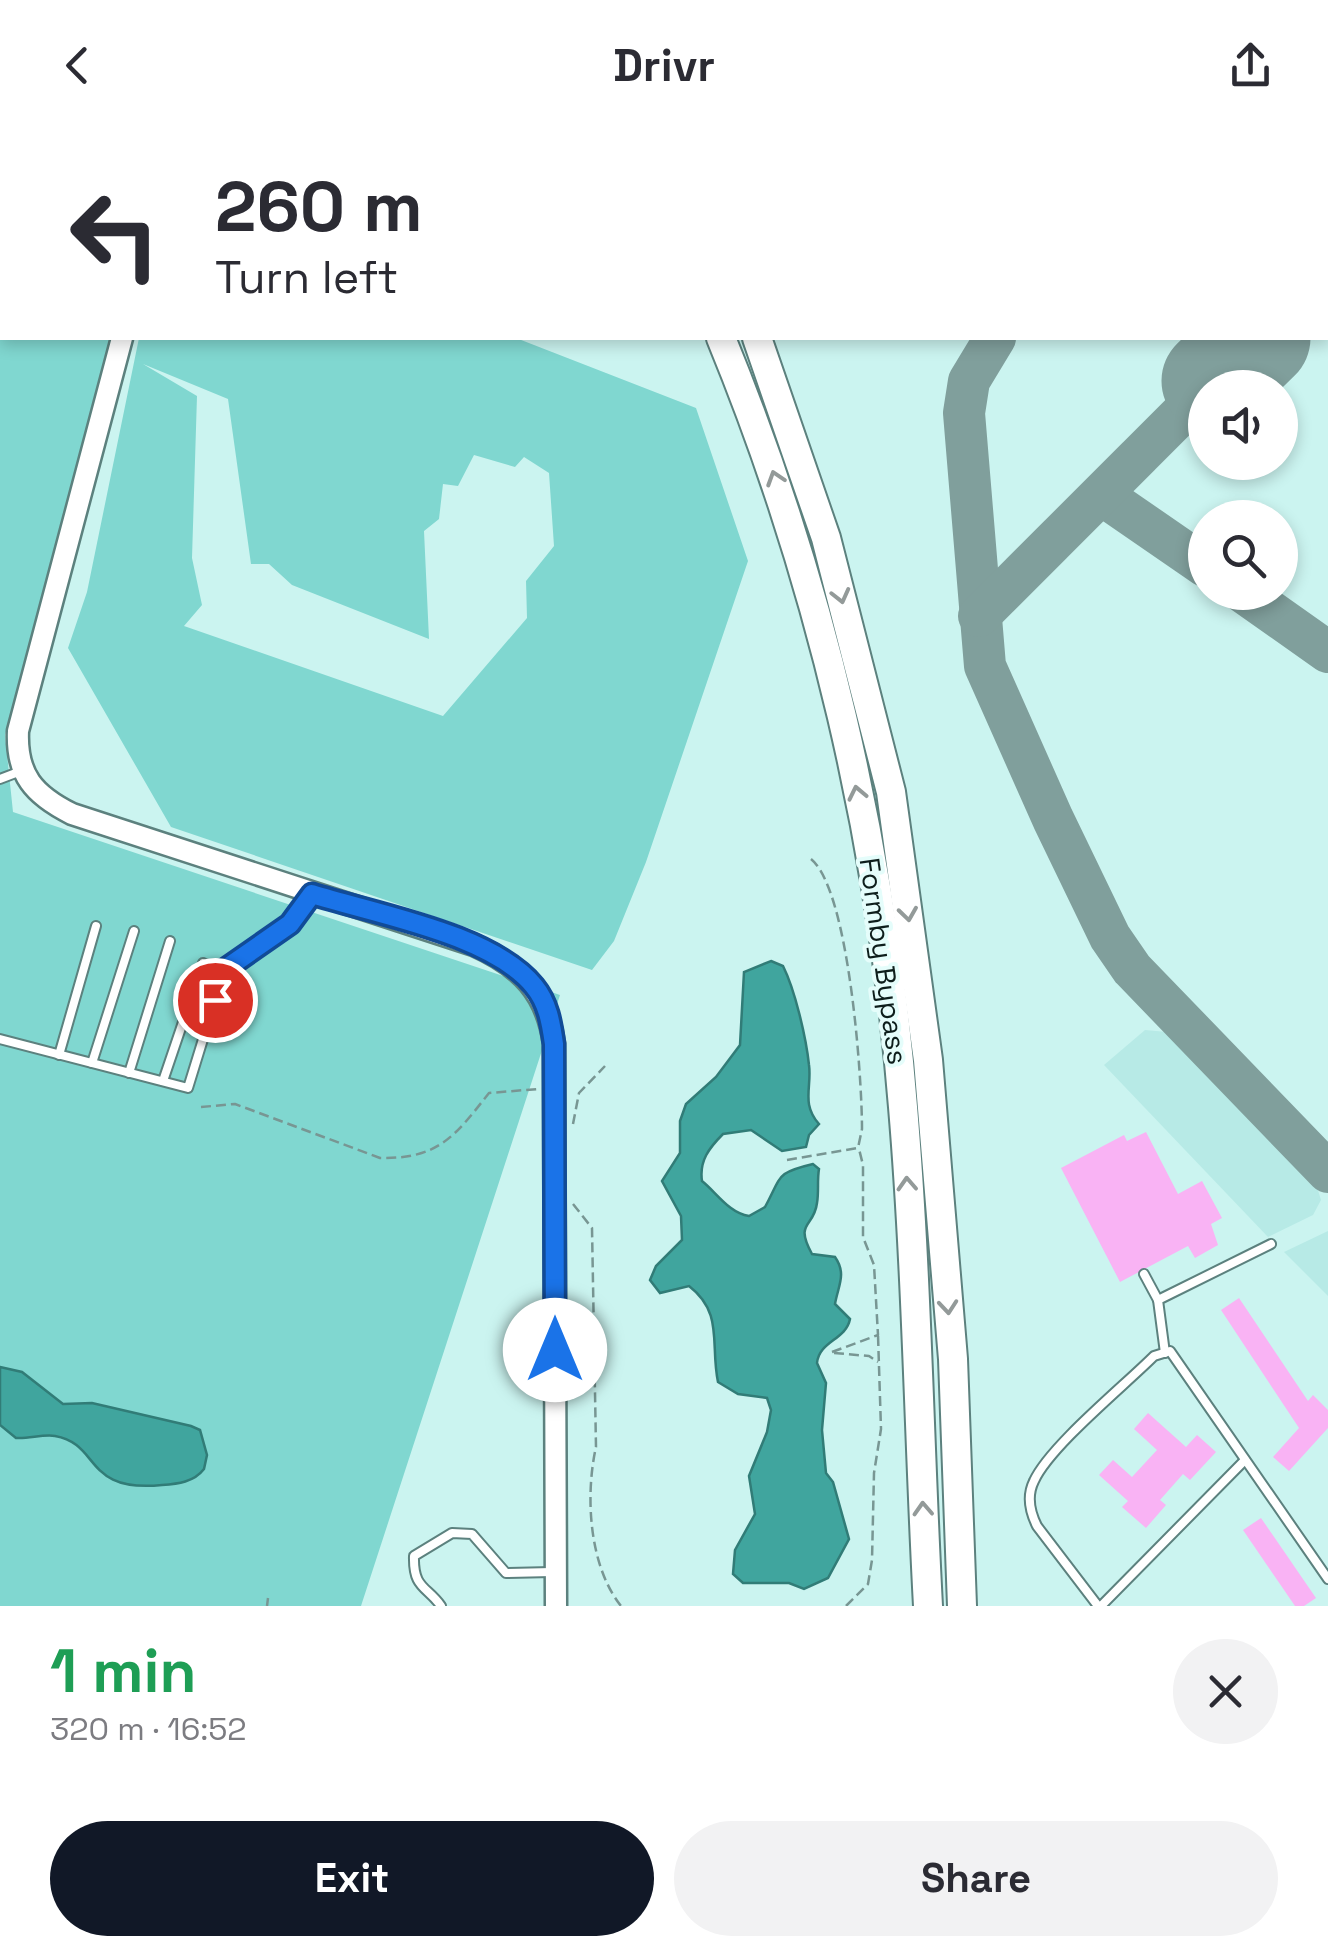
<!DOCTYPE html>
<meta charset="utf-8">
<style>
:root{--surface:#fff;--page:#f2f2f3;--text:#2b2b33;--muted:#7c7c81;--accent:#111827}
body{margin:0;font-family:"Space Grotesk",sans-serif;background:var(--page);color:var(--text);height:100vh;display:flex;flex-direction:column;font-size:38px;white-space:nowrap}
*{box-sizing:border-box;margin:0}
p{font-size:32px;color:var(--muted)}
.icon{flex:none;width:55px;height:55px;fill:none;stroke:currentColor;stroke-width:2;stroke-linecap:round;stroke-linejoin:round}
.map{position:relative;height:1476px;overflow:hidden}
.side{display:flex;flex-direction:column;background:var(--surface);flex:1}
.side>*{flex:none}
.guide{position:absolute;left:0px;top:0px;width:1330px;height:210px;box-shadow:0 5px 15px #0003;background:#fff;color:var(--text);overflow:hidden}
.controls{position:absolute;left:1188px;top:240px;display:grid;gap:20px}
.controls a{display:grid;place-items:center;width:110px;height:110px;border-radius:50%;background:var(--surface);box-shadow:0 5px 15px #0003;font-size:50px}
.pin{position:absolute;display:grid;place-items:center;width:85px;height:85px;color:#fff;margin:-42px;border:5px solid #fff;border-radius:50%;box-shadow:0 2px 10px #0007}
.me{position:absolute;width:110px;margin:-55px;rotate:0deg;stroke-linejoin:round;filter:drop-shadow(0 0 8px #0008)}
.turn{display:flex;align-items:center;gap:35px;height:210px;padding:0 50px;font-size:45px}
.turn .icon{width:130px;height:130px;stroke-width:2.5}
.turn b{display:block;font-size:70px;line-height:85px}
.round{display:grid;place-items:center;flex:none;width:105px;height:105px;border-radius:52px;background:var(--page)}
.overview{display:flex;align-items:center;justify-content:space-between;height:170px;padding:0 50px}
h1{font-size:60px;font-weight:800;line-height:75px;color:#1e9e55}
.action{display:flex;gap:20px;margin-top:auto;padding:20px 50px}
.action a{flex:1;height:115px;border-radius:60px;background:var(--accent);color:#fff;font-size:40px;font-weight:800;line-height:115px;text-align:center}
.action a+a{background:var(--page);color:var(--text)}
header{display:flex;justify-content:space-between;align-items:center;height:130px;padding:0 50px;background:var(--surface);font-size:45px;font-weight:800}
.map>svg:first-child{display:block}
.built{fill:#b7eae6}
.green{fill:#80d7d0;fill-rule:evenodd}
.water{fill:#40a59e;stroke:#317c77;stroke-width:2.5}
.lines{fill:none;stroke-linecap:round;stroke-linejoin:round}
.taxiway{stroke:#809f9c;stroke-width:42}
.runway{stroke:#809f9c;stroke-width:105}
.building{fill:#f9b3f4}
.lane-casing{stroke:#5c817e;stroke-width:12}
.secondary-casing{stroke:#5c817e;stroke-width:25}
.highway-casing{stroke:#5c817e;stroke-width:32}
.path{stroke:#789693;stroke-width:2.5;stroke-dasharray:10 5;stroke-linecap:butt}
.lane{stroke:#fff;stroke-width:8}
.secondary{stroke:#fff;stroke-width:20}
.highway{stroke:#fff;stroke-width:28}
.oneway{stroke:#939a99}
.route-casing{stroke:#114b97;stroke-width:25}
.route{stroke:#1a73e8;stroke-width:18}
.labels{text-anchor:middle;stroke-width:8;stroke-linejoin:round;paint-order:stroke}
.street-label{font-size:28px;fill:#0e1e1c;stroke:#e5fdfb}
</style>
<header><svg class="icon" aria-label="back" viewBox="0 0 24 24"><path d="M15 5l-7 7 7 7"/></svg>Drivr<svg class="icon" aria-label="share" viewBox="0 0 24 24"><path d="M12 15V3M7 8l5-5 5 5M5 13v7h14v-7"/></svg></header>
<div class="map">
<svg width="1328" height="1476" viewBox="0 0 1328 1476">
<rect width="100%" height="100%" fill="#cbf4f0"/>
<g class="built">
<path d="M 1145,900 L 1167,902 L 1316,1054 L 1321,1070 L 1313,1085 L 1268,1107 L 1104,935 Z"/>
<path d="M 1328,1101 L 1328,1166 L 1284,1122 Z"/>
</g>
<g class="green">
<path d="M 0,0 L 192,0 L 2,2 L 2,208 L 128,208 L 5,605 L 13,682 L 560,865 L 361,1476 L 0,1476 Z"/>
<path d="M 139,208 L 516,208 L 696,278 L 748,431 L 646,732 L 614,811 L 592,840 L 171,697 L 68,518 L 87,462 ZM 143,234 L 228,269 L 251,434 L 269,434 L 292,455 L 429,509 L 424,401 L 439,389 L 443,354 L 458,356 L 474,325 L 515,337 L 524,327 L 549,343 L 554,416 L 526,451 L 527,488 L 443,586 L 184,496 L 202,475 L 192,428 L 197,266 Z"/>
</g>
<g class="water">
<path d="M 771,831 L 783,836 C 795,860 806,907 809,935 C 812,957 801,974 819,994 L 809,1005 L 806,1017 L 782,1021 L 751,1000 L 723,1004 C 709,1018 699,1031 702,1051 C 717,1063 729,1083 749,1086 L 765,1077 C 782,1046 775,1043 813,1034 L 819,1039 C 817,1050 819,1062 817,1073 C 814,1098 794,1091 812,1124 L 835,1127 C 847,1144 838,1156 835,1174 L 850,1189 C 846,1210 819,1211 817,1233 L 826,1253 L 822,1300 L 826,1343 L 833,1352 L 849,1409 L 828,1448 L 804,1459 L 789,1453 L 743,1453 L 733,1444 L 735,1420 L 755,1384 L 749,1346 L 767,1302 L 771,1280 L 767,1268 L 738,1264 L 718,1252 C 710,1214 724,1183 689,1156 L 660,1163 L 650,1150 L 656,1136 L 682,1110 L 681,1086 L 662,1051 L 680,1023 L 680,991 L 686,974 L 716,947 L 740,915 L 744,842 Z"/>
<path d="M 0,1237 L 22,1242 L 63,1274 L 92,1273 L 191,1296 L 200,1300 L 207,1325 L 204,1339 C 194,1352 178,1354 162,1355 C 83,1363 101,1314 55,1306 C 43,1304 29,1309 16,1308 L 0,1295 Z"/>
</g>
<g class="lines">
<g class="taxiway">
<path d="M 1166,2 L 1168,0"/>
<path d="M 995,208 L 969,251 L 964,283 L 985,536 L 1053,689 L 1110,807 L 1132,839 L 1328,1042"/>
<path d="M 1102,365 L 1205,436"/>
<path d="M 1243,462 L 1328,522"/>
<path d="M 979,486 L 1205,260"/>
</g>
<g class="runway">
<path d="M 1328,140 L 1328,139"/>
<path d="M 1214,251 L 1258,208"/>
</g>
</g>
<g class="building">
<path d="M 1146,1002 L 1178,1064 L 1202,1051 L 1222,1088 L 1211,1094 L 1218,1115 L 1195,1128 L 1188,1116 L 1120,1152 L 1061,1038 L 1124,1005 L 1127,1011 Z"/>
<path d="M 1239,1168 L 1308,1271 L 1313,1265 L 1328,1280 L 1328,1298 L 1289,1341 L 1273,1327 L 1299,1298 L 1221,1180 Z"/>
<path d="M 1148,1283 L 1186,1317 L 1197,1305 L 1216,1322 L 1190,1350 L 1183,1344 L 1160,1370 L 1166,1375 L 1146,1398 L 1122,1377 L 1128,1371 L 1099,1345 L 1113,1330 L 1132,1347 L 1157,1320 L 1134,1299 Z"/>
<path d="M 1261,1388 L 1316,1468 L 1304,1476 L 1295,1476 L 1243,1400 Z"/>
</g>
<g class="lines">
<g class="lane-casing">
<g id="lane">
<path d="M 1141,0 L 1144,2"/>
<path d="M 0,649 L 21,641"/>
<path d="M 0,909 L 188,958 L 224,841 L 290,794 L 312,764"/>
<path d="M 59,925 L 96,796"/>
<path d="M 92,933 L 134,801"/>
<path d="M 129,943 L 170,811"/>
<path d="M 163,951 L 203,833 L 224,841"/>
<path d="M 1144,1144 L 1158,1170"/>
<path d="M 1165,1223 L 1158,1170 L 1271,1114"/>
<path d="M 441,1476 C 427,1456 413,1459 414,1426 L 452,1403 L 472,1404 L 506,1443 L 552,1442"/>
<path d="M 1098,1476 L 1037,1396 C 1030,1382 1026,1367 1034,1351 C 1050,1316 1124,1256 1154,1226 L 1170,1221 L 1328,1449"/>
<path d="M 1101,1476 L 1245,1330"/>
</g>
</g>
<g class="secondary-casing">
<g id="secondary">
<path d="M 181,2 L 182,0"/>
<path d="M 122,208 L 18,601 C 16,645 34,665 72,684 L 474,815 C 521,836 547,863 554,914 L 556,1476"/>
</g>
</g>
<g class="highway-casing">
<g id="highway">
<path d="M 630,0 L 631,2"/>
<path d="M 664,0 L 666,2"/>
<path d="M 721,208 C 821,451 882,715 903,977 C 917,1143 919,1310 928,1476"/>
<path d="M 757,208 L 826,408 L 891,662 L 928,930 L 953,1229 L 962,1476"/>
</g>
</g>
<g class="path">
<path d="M 201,977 L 235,974 L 380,1028 C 439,1029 455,1006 489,963 L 538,959"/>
<path d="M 573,994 L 579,963 L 605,936"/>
<path d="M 787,1030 L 858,1018 L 862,999 C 862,947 849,760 811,729"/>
<path d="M 573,1074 L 592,1098 L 596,1317 C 585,1366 589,1436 621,1476"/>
<path d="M 832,1222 L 878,1205 L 874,1135 L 863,1107 L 863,1035 L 859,1019"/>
<path d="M 834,1223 L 869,1226 L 878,1232"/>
<path d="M 267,1476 L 268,1468"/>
<path d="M 846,1476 L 868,1454 L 872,1430 L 874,1343 L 881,1299 L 878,1205"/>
</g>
<use href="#lane" class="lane"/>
<use href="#secondary" class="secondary"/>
<use href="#highway" class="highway"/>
</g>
<defs><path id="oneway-chevron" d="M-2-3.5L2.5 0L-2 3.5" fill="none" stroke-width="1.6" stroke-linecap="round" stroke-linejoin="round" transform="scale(2.5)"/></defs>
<g class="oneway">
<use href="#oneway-chevron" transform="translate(775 348) rotate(-108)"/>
<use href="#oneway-chevron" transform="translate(841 466) rotate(76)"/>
<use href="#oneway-chevron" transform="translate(857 663) rotate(-102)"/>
<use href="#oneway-chevron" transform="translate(908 784) rotate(82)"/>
<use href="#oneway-chevron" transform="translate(907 1054) rotate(-93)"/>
<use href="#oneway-chevron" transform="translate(948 1177) rotate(85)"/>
<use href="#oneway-chevron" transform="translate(923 1379) rotate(-93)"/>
</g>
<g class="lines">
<g class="route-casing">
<path id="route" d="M 215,870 L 224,840 L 290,794 L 312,764 C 375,784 492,804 534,856 C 548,873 551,893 554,914 L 555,1220"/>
</g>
<use href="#route" class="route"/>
</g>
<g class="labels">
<g class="street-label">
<text transform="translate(884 831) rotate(82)" y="10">Formby Bypass</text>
</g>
</g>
</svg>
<div class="controls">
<a><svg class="icon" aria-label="sound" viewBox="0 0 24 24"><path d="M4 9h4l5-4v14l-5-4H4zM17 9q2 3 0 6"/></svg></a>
<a><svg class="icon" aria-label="search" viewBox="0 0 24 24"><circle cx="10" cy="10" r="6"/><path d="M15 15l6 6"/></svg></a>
</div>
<div class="pin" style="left:215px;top:870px;background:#d93025"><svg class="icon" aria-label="arrive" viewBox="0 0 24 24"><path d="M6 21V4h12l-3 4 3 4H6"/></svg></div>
<svg class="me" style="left:555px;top:1220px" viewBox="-20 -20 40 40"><circle r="19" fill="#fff"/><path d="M0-13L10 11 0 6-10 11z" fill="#1a73e8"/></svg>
<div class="guide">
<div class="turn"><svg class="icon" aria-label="left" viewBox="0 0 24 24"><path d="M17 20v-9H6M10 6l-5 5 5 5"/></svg><div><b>260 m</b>Turn left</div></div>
</div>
</div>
<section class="side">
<div class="overview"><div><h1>1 min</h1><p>320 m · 16:52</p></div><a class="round"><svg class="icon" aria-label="close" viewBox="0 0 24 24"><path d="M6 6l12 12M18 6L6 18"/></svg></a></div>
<div class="action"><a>Exit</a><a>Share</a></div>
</section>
